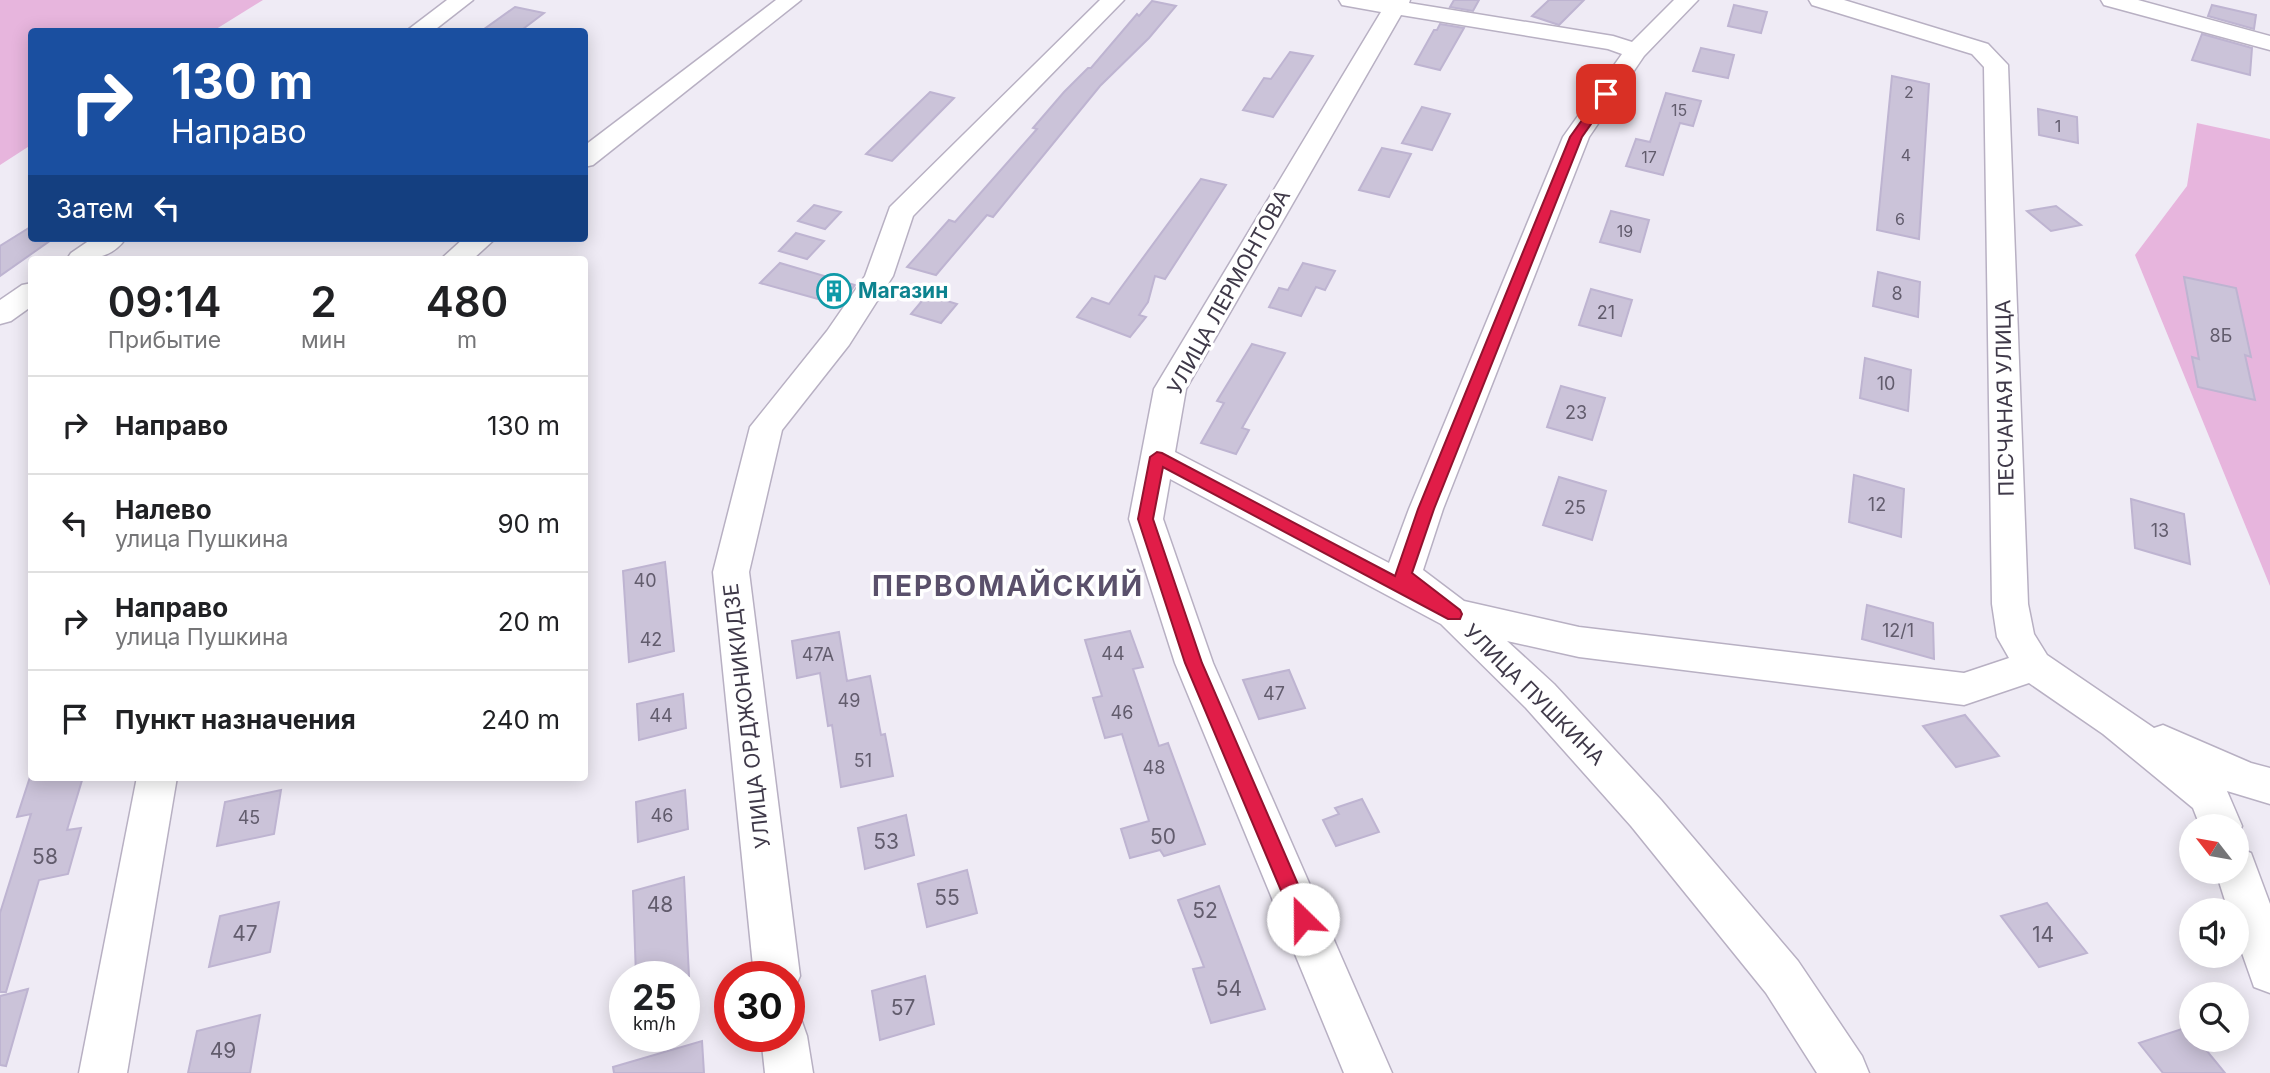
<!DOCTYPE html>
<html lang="ru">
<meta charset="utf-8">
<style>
:root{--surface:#fff;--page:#f6f6f6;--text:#202124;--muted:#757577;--line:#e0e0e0}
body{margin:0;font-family:Inter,sans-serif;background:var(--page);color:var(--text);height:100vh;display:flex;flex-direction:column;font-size:26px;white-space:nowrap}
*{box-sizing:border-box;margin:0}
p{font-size:23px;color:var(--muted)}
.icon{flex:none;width:38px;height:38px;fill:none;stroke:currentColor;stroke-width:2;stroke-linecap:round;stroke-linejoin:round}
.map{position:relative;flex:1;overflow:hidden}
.sheet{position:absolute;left:28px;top:256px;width:560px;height:525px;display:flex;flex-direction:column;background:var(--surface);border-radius:7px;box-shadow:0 4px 18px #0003}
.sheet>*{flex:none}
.banner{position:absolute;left:28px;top:28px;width:560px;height:214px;border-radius:7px;box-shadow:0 4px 18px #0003;background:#1a4fa0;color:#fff;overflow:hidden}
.needle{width:46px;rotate:301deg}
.tools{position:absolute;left:2179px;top:814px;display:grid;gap:14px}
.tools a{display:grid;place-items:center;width:70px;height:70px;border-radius:50%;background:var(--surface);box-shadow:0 4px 18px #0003;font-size:35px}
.speed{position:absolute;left:609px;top:961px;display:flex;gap:14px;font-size:35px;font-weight:700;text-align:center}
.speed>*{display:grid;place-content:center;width:91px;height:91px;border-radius:50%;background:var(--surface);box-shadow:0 4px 18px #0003;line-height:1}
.speed small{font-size:18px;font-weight:400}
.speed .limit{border:10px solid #d22;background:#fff;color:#111}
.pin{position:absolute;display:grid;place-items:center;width:60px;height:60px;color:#fff;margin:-30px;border-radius:14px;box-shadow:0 4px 10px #0006}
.me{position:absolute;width:77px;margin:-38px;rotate:337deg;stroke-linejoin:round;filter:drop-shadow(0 0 5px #0008)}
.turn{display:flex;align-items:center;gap:24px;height:147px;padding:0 28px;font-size:32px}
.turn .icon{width:91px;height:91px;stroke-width:2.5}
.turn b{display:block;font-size:49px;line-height:60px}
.then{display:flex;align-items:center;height:66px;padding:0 28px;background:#0003;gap:14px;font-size:26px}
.eta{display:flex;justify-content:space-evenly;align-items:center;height:119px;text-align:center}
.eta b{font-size:42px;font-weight:600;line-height:49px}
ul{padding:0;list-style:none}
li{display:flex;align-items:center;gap:21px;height:98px;padding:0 28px;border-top:2px solid var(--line)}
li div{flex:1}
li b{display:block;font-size:26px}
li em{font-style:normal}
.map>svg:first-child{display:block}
.green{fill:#e7b5dd}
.building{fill:#cbc3d9;stroke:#beb4d1;stroke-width:2}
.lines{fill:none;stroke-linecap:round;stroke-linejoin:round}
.minor-casing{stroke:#b8b0c3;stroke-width:3}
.minor{fill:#fff;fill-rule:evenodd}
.route{fill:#e11d48;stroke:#92132f;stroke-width:2}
.labels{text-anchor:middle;stroke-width:7;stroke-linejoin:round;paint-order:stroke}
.far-number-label{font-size:16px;fill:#625c6d}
.number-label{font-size:18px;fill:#625c6d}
.culture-label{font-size:21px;font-weight:bold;fill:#0d838f;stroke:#fff;text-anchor:start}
.street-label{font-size:21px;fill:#3f3949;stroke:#fff}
.near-number-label{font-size:21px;fill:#625c6d}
.district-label{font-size:28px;font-weight:bold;letter-spacing:2px;fill:#5a506b;stroke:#fff}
</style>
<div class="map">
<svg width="2270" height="1073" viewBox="0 0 2270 1073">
<rect width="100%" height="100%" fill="#efebf5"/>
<g class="green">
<path d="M 0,0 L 263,0 L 213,31 L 32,32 L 31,145 L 0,165 Z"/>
<path d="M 2197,123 L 2270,139 L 2270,586 L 2135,255 L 2187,186 Z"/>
</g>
<g class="building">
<path d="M 1454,0 L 1479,0 L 1473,11 L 1450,7 Z"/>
<path d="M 1549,0 L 1584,0 L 1559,25 L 1532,16 Z"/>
<path d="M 1152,1 L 1176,6 L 1149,38 L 1100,86 L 993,217 L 987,215 L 936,275 L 907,267 L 949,220 L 955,222 L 1037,129 L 1033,128 L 1064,92 L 1088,68 L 1091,68 L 1137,14 L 1139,16 Z"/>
<path d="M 1734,5 L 1767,12 L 1761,33 L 1728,26 Z"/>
<path d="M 2212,5 L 2256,15 L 2254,29 L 2208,16 Z"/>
<path d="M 515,7 L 544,13 L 519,32 L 480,32 Z"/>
<path d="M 1440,24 L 1464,28 L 1440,70 L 1415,64 L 1434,30 L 1437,30 Z"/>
<path d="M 2202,34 L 2252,48 L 2250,75 L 2192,60 Z"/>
<path d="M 1701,48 L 1734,55 L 1728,78 L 1693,71 Z"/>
<path d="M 1290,52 L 1313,56 L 1273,117 L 1243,110 L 1264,78 L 1271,79 Z"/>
<path d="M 1892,76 L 1929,84 L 1919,239 L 1877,230 Z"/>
<path d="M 930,92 L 954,98 L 892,161 L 866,154 Z"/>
<path d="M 1666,93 L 1701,101 L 1693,126 L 1680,123 L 1663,175 L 1626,166 L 1636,139 L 1650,142 Z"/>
<path d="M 1422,107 L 1450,114 L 1432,150 L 1402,143 Z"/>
<path d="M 2038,109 L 2077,117 L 2078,143 L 2039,135 Z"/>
<path d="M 1382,148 L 1411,154 L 1389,197 L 1359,190 Z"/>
<path d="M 1201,179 L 1226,185 L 1165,279 L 1155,276 L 1148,302 L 1139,315 L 1146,317 L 1130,337 L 1077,317 L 1092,298 L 1109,304 Z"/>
<path d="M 814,205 L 841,212 L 825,229 L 798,221 Z"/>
<path d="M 2056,206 L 2081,225 L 2051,231 L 2027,211 Z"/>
<path d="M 1611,211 L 1649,220 L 1640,252 L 1600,242 Z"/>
<path d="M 32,226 L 32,238 L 54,238 L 0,276 L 0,246 Z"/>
<path d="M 796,233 L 824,241 L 807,259 L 779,251 Z"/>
<path d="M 780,263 L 855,285 L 840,305 L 760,283 Z"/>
<path d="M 1303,263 L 1335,271 L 1325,290 L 1316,287 L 1301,316 L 1269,307 L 1279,288 L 1288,290 Z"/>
<path d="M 1878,272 L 1920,282 L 1918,317 L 1873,306 Z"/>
<path d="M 2184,277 L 2236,288 L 2251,357 L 2245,355 L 2255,400 L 2198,387 L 2192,357 L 2199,359 Z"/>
<path d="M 1591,289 L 1632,300 L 1621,336 L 1579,325 Z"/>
<path d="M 927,295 L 957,304 L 941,323 L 911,314 Z"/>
<path d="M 1252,344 L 1285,353 L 1242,428 L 1249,430 L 1236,454 L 1201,443 L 1224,403 L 1217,401 Z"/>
<path d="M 1865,358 L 1911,370 L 1908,411 L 1860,398 Z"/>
<path d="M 1561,386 L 1605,398 L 1592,440 L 1547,427 Z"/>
<path d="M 1854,475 L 1904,489 L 1901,537 L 1849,522 Z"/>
<path d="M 1559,477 L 1606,491 L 1592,540 L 1543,525 Z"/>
<path d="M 2131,499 L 2184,514 L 2190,564 L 2135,548 Z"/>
<path d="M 665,562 L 674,651 L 629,662 L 623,571 Z"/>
<path d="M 1867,605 L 1933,623 L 1934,659 L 1862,639 Z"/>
<path d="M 1130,631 L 1143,667 L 1133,669 L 1159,746 L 1168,743 L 1205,844 L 1164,856 L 1160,850 L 1130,858 L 1121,829 L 1149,821 L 1122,734 L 1105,738 L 1093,698 L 1102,696 L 1085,640 Z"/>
<path d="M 839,632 L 847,681 L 870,676 L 881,735 L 885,734 L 893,776 L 841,787 L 832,725 L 828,726 L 820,673 L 797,678 L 792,641 Z"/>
<path d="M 1289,670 L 1305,708 L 1259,719 L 1243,680 Z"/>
<path d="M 683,694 L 686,728 L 639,740 L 637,704 Z"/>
<path d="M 1965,715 L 1999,756 L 1956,767 L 1923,726 Z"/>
<path d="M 30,777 L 83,777 L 67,830 L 81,828 L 68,874 L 39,880 L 6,992 L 0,992 L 0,913 L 31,814 L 17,817 Z"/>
<path d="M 281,790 L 274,834 L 217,846 L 225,802 Z"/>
<path d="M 685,790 L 688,829 L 638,842 L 636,802 Z"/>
<path d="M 1362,799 L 1379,832 L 1336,846 L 1323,820 L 1339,814 L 1335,808 Z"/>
<path d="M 906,815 L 914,855 L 865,869 L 858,828 Z"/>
<path d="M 967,870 L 977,913 L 927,927 L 918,884 Z"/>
<path d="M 684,877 L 689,976 L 636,976 L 633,891 Z"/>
<path d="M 1219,886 L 1265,1009 L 1211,1023 L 1193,969 L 1204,967 L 1178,900 Z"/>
<path d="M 279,902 L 270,952 L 209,967 L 220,916 Z"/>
<path d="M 2047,903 L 2087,953 L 2039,967 L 2001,916 Z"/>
<path d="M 925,976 L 934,1024 L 880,1040 L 872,991 Z"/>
<path d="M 28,989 L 6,1066 L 0,1065 L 0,996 Z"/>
<path d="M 260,1015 L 250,1073 L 188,1073 L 197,1031 Z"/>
<path d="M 2188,1027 L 2191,1040 L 2198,1040 L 2225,1073 L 2163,1073 L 2139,1043 Z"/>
<path d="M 702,1041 L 704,1073 L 614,1073 L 613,1067 Z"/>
</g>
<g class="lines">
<g class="minor-casing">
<g id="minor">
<path d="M 447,0 L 473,0 L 432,32 L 405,32 Z"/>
<path d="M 776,0 L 801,0 L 593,165 L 584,167 L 584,146 Z"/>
<path d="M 1100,0 L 1124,0 L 913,216 L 893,276 L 849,345 L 782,430 L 749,572 L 800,976 L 793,992 L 789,993 L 789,976 L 754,976 L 713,572 L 750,427 L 827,331 L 865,276 L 890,207 Z"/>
<path d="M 1339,0 L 1410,0 L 1409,3 L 1613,36 L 1632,42 L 1674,0 L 1698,0 L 1644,56 L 1589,137 L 1443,509 L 1423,570 L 1464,601 L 1579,627 L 1964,673 L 2009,658 L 1997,637 L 1992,604 L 1984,67 L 1972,54 L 1812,5 L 1809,0 L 1844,0 L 1988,44 L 2008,65 L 2028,604 L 2034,634 L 2047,655 L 2154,728 L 2163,725 L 2251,763 L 2270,768 L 2270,804 L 2227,791 L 2242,826 L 2236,838 L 2236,826 L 2200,826 L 2193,808 L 2103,734 L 2029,683 L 1964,705 L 1579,657 L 1507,641 L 1554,684 L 1661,800 L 1798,961 L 1862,1056 L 1869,1073 L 1817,1073 L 1766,993 L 1631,826 L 1526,708 L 1441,624 L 1170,479 L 1163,519 L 1213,663 L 1392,1073 L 1344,1073 L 1175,663 L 1129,519 L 1154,389 L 1381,12 L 1342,5 ZM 1401,15 L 1608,49 L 1622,54 L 1563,137 L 1409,509 L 1389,563 L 1175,452 L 1186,389 Z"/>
<path d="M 2101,0 L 2138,0 L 2270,36 L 2270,50 L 2104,5 Z"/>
<path d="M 93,238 L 126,238 C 111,260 90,259 67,259 L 71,253 Z"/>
<path d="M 464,238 L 496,238 L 473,259 L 441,259 Z"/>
<path d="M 32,283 L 32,306 L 11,321 L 0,324 L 0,300 L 22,285 Z"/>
<path d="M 137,777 L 177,777 L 127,1073 L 79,1073 Z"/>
<path d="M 2236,847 L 2251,853 L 2270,904 L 2270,993 L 2254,987 L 2236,936 L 2236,910 L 2228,910 L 2216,872 L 2236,872 Z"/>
<path d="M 789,1015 L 801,1019 L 807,1036 L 813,1073 L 765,1073 L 761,1036 L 789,1036 Z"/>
</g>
</g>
<use href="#minor" class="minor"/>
</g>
<path class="route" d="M 1602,92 L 1612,94 L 1582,137 L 1434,509 L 1412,573 L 1460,610 L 1462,614 L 1460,619 L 1448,619 L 1163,467 L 1153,519 L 1202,663 L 1313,919 L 1310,926 L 1303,929 L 1296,926 L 1185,663 L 1138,519 L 1150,457 L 1157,452 L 1162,453 L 1395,576 L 1418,509 L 1570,137 Z"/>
<defs>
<g id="building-ring" transform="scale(1.75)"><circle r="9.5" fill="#fff" stroke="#0f9aa8" stroke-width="1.5"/><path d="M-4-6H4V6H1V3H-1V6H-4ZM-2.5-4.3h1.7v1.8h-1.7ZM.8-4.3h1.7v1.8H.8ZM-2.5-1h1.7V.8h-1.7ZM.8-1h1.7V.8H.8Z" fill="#0f9aa8"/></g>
</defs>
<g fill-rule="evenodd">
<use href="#building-ring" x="834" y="291"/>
</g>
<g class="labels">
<g class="far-number-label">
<text x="1909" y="98">2</text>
<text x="1679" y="116">15</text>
<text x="2058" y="132">1</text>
<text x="1906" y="161">4</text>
<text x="1649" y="163">17</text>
<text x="1900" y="225">6</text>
<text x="1625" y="237">19</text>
</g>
<g class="number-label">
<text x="1897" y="300">8</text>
<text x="1606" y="319">21</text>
<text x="2221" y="342">8Б</text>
<text x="1886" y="390">10</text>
<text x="1576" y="419">23</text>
<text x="1877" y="511">12</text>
<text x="1575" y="514">25</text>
<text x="2160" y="537">13</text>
<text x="645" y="587">40</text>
<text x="1898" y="637">12/1</text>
<text x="651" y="646">42</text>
<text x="1113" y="660">44</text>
<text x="818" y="661">47А</text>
<text x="1274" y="700">47</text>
<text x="849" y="707">49</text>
<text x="1122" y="719">46</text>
<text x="661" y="722">44</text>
<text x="863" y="767">51</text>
<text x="1154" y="774">48</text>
<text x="662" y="822">46</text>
<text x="249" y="824">45</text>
</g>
<g class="culture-label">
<text x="858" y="298">Магазин</text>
</g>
<g class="street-label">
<text transform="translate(1229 292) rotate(-61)" y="7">УЛИЦА ЛЕРМОНТОВА</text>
<text transform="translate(2005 398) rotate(-91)" y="7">ПЕСЧАНАЯ УЛИЦА</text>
<text transform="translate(1534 695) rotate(45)" y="7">УЛИЦА ПУШКИНА</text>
<text transform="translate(747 716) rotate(-97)" y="7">УЛИЦА ОРДЖОНИКИДЗЕ</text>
</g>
<g class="near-number-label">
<text x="1163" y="844">50</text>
<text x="886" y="849">53</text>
<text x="45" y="864">58</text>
<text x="947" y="905">55</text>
<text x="660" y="912">48</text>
<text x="1205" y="918">52</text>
<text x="245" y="941">47</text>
<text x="2043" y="942">14</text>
<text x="1229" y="996">54</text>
<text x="903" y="1015">57</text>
<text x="223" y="1058">49</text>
</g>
<g class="district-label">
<text x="1008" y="596">ПЕРВОМАЙСКИЙ</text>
</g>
</g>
</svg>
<div class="tools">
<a><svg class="needle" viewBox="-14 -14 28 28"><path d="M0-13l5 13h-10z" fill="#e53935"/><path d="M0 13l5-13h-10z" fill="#757577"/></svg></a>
<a><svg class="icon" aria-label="sound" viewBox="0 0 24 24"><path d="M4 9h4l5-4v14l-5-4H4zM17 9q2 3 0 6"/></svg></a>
<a><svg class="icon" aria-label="search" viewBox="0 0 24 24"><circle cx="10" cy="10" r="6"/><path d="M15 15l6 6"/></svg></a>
</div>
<div class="speed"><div>25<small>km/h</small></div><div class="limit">30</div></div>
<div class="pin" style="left:1606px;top:94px;background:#d93025"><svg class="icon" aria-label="arrive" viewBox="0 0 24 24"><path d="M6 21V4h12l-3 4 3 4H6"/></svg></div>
<svg class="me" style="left:1303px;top:919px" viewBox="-20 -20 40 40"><circle r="19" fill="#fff"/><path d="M0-13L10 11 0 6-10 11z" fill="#e11d48"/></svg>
<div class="banner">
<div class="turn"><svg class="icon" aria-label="right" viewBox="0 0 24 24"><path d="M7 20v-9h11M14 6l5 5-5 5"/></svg><div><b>130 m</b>Направо</div></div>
<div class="then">Затем<svg class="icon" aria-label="left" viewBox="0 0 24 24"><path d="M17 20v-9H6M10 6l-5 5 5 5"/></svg></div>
</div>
<section class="sheet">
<div class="eta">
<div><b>09:14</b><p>Прибытие</p></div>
<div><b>2</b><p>мин</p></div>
<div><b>480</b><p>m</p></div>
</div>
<ul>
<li><svg class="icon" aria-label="right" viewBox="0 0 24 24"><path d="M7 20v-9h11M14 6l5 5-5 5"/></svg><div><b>Направо</b></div><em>130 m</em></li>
<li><svg class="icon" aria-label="left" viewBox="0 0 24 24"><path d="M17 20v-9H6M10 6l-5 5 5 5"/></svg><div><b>Налево</b><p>улица Пушкина</p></div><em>90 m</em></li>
<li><svg class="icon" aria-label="right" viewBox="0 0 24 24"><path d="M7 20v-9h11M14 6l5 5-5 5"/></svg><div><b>Направо</b><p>улица Пушкина</p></div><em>20 m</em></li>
<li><svg class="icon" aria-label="arrive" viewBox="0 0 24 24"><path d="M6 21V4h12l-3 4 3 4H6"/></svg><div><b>Пункт назначения</b></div><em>240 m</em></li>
</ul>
</section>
</div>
